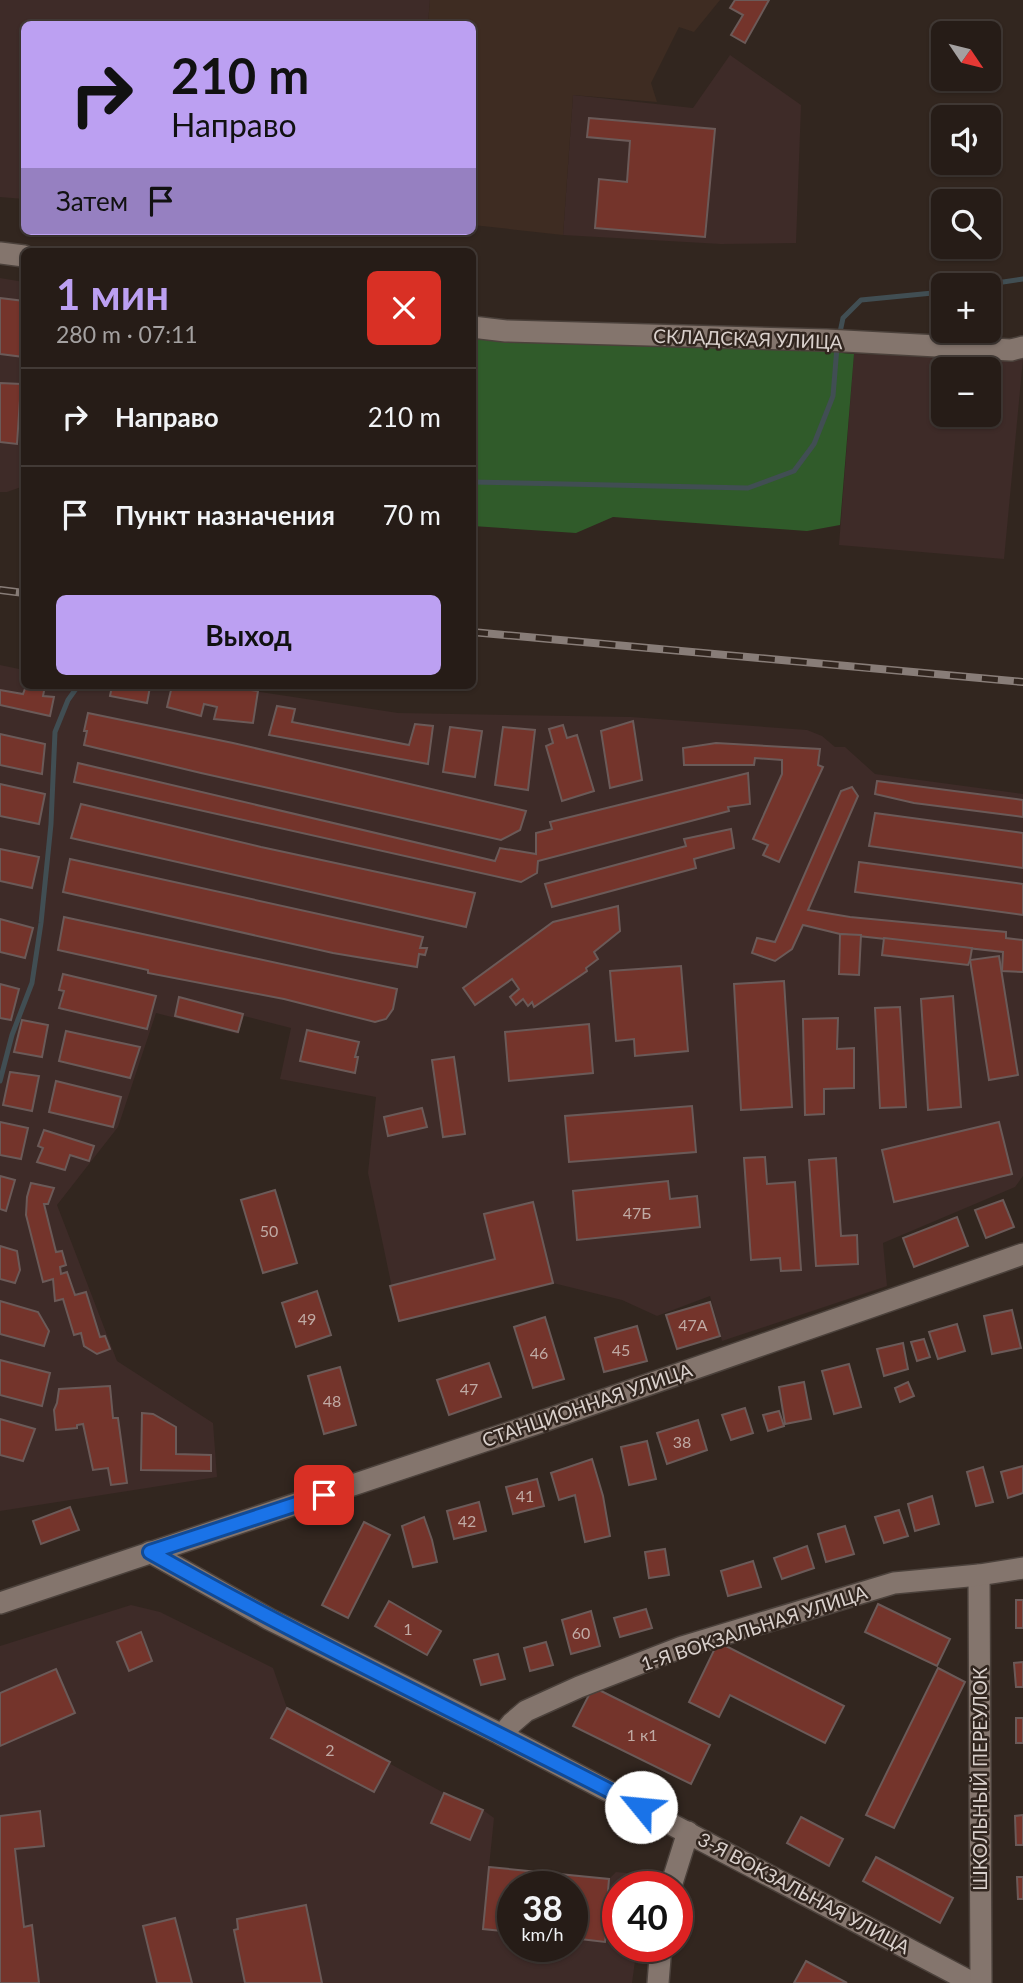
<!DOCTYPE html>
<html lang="ru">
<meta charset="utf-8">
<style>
:root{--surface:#261c17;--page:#2e2520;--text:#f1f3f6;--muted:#a4a1a1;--line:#423a36;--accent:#bca0f2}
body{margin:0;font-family:Lato,sans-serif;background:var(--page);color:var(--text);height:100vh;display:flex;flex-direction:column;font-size:26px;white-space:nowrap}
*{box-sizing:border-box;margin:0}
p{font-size:23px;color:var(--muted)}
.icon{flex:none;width:38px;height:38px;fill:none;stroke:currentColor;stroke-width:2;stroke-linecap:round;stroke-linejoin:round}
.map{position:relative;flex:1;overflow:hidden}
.panel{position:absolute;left:21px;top:248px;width:455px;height:441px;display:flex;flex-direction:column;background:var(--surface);border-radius:10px;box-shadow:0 2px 5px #0004,0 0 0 2px var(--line)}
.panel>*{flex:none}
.guide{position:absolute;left:21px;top:21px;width:455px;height:214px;border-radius:10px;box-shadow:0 2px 5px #0004,0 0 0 2px var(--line);background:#bca0f2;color:#111;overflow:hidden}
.needle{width:46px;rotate:125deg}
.fabs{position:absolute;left:931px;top:21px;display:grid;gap:14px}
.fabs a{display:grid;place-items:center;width:70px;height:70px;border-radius:10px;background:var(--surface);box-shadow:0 2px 5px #0004,0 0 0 2px var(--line);font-size:35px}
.speed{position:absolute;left:497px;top:1871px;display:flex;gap:14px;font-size:35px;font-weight:700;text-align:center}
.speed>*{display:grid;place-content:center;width:91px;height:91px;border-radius:50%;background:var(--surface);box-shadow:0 2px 5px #0004,0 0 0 2px var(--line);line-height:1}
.speed small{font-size:18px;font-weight:400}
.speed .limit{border:10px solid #d22;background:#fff;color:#111}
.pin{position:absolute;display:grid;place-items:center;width:60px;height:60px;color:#fff;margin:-30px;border-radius:14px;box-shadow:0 4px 10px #0006}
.me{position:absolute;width:77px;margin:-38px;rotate:298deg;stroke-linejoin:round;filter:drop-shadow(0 0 5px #0008)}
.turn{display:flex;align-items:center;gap:24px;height:147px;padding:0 35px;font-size:32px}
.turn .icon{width:91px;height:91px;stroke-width:2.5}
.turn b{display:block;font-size:49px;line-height:60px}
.then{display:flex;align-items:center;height:66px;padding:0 35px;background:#0003;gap:14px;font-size:26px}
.round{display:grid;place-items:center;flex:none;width:74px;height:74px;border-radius:10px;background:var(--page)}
.overview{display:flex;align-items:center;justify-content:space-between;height:119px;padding:0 35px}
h1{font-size:42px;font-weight:700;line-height:52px;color:var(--accent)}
.button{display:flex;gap:14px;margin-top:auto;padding:14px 35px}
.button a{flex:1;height:80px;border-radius:10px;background:var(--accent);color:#111;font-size:28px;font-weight:700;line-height:80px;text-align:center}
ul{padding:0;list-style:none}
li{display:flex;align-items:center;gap:21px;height:98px;padding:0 35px;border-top:2px solid var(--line)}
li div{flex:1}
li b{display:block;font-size:26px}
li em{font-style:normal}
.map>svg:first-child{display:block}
.industrial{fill:#3e2b28;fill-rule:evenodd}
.built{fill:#3e2c22}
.green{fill:#305b2a}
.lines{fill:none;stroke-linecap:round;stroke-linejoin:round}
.stream{stroke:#414e53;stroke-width:5}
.building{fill:#74342b;stroke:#6b5a58;stroke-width:2}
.minor-casing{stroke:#4b413b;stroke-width:24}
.minor{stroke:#84756d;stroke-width:21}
.rail-casing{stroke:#887d78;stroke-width:8}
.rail{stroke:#32261f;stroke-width:5;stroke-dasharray:16;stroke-linecap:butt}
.route-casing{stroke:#114b97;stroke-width:18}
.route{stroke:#1a73e8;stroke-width:12}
.labels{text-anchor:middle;stroke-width:5;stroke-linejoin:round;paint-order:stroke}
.number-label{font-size:16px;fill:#c0aaa4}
.street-label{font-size:19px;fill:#dad1cd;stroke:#32261f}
</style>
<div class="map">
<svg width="1023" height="1983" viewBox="0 0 1023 1983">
<rect width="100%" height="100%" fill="#32261f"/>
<g class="industrial">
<path d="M 0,0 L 430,0 L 428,24 L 24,24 L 24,199 L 0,197 Z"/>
<path d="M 730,55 L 801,105 L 796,243 L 721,244 L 563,235 L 573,95 L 693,108 Z"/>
<path d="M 0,278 L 24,282 L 24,486 L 7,492 L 0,492 Z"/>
<path d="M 854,354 L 1023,359 L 1004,559 L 839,545 ZM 943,369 L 989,369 L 989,415 L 943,415 Z"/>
<path d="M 0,665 L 24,670 L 24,686 L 222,686 L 398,713 L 631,717 L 807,730 L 822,736 L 835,747 L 845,747 L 875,774 L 1023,794 L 1023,1176 L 1015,1187 L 883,1243 L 887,1286 L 722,1341 L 710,1296 L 657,1316 L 622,1300 L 553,1283 L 399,1321 L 368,1173 L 376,1097 L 280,1079 L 291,1028 L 244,1016 L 238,1034 L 156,1013 L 118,1127 L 57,1205 L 117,1361 L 213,1423 L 217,1477 L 0,1511 Z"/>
<path d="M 131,1605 L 160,1612 L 273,1668 L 287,1708 L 444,1793 L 483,1810 L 494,1818 L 489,1867 L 609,1879 L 616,1872 L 647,1875 L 645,1886 L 618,1886 L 618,1946 L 637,1946 L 632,1983 L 0,1983 L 0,1646 ZM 513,1886 L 572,1886 L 572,1946 L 513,1946 Z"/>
</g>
<path class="built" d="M 430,0 L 720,0 L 694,32 L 679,27 L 651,83 L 657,102 L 573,95 L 563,235 L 473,225 L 472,24 L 428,24 Z"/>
<path class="green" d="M 472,327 L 580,332 L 854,354 L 840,525 L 807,531 L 613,517 L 576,533 L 473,526 Z"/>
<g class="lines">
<g class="stream">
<path d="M 983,285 L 1023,279"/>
<path d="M 839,337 L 843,318 L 861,300 L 943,292"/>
<path d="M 472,482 L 748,488 L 794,471 L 814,444 L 833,396 L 837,347"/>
<path d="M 0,1081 L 12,1035 L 32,983 L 41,923 L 51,824 L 55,732 L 68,700 L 78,686"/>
</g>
</g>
<g class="building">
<path d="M 735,0 L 769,0 L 745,43 L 731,35 L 743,15 L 730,8 Z"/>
<path d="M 261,21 L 310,22 L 310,24 L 261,24 Z"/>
<path d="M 589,118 L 715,129 L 705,237 L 595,228 L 599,179 L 627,182 L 630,141 L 587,137 Z"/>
<path d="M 0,298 L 24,301 L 24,357 L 0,354 Z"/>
<path d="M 0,383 L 21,384 L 17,444 L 0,442 Z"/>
<path d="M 26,686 L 45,686 L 43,696 L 54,697 L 50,716 L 0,705 L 0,690 L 23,694 Z"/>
<path d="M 112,686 L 150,687 L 147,703 L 110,696 Z"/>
<path d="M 172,686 L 222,686 L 258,691 L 253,723 L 214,719 L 217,707 L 204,704 L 201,716 L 167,707 Z"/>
<path d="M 277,706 L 295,709 L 292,722 L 409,745 L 415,724 L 433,726 L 428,764 L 269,735 Z"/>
<path d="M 88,713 L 233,743 L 526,811 L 520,830 L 501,840 L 201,773 L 84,745 L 87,731 L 84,731 Z"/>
<path d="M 633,721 L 642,780 L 610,788 L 601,731 Z"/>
<path d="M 563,725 L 567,738 L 577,735 L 594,791 L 562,801 L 546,746 L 553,743 L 549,729 Z"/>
<path d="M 450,727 L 482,731 L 475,777 L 443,772 Z"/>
<path d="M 503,727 L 535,730 L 528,790 L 495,785 Z"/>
<path d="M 0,734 L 45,744 L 42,774 L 0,765 Z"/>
<path d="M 716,743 L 820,749 L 818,765 L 823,767 L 779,862 L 763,855 L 768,845 L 753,839 L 782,774 L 782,760 L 755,758 L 754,765 L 684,765 L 683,748 Z"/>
<path d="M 78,763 L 495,861 L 500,848 L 536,854 L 536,833 L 552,829 L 550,822 L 748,773 L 750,804 L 728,807 L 729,811 L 538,861 L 537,873 L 521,882 L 74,782 Z"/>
<path d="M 877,781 L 1023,800 L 1023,817 L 914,803 L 875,794 Z"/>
<path d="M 0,784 L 45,794 L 39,824 L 0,816 Z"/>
<path d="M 852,787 L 858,796 L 808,910 L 850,917 L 1006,932 L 1006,938 L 1023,940 L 1023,972 L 1002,971 L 1003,952 L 840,934 L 803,925 L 792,949 L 775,961 L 752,953 L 757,938 L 775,942 L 841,791 Z"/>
<path d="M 81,804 L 261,847 L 475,893 L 466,927 L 71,838 Z"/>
<path d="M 875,813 L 1023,833 L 1023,868 L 869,846 Z"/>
<path d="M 731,829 L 734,848 L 694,859 L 696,868 L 552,907 L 545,884 L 686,846 L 684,839 Z"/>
<path d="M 0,849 L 39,857 L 32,888 L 0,881 Z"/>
<path d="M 70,859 L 423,937 L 420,948 L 427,948 L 425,955 L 419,954 L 417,967 L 333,953 L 63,892 Z"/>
<path d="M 859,862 L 1023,884 L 1023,915 L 855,892 Z"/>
<path d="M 618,906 L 620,931 L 594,952 L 598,959 L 586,968 L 587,971 L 534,1007 L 532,1002 L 528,1006 L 523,999 L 516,1005 L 510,997 L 519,989 L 512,979 L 475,1005 L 463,988 L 553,922 Z"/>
<path d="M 64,917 L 397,989 L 393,1009 L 386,1019 L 375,1022 L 284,999 L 148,973 L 148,970 L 58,950 Z"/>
<path d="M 0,919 L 33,928 L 25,958 L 0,952 Z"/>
<path d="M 840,934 L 861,935 L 859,975 L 839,974 Z"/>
<path d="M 884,938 L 972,948 L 970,960 L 968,965 L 882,955 Z"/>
<path d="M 999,956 L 1018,1075 L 989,1080 L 970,960 Z"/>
<path d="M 681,966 L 688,1051 L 635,1056 L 634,1039 L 616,1041 L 610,971 Z"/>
<path d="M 63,974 L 156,996 L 147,1029 L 59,1008 L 64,991 L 59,990 Z"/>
<path d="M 784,981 L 792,1107 L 741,1110 L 734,984 Z"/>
<path d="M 0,984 L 19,989 L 11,1020 L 0,1018 Z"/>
<path d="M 953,996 L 961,1107 L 928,1110 L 921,999 Z"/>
<path d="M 179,997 L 243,1014 L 238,1032 L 175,1016 Z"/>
<path d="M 900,1007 L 906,1107 L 880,1108 L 875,1008 Z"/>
<path d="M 838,1018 L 837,1049 L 854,1048 L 854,1088 L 824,1089 L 824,1114 L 805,1115 L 803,1019 Z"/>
<path d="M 22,1020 L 48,1025 L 42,1057 L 14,1052 Z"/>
<path d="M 589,1024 L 593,1073 L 509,1081 L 505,1032 Z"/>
<path d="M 307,1030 L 359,1042 L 355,1057 L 358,1057 L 355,1073 L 300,1061 Z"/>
<path d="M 66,1031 L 140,1047 L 130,1078 L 59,1061 Z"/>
<path d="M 454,1057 L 465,1134 L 443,1137 L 432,1060 Z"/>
<path d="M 10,1072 L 39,1076 L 32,1111 L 3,1105 Z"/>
<path d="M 56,1081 L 121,1097 L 113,1127 L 49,1112 Z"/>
<path d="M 692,1106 L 696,1152 L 569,1162 L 565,1116 Z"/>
<path d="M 422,1108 L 427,1127 L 388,1136 L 384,1117 Z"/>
<path d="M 0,1122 L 28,1128 L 21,1159 L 0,1155 Z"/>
<path d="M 999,1122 L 1012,1174 L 894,1202 L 882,1150 Z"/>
<path d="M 44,1130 L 94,1146 L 89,1161 L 70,1155 L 65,1170 L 37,1162 L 43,1148 L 38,1146 Z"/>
<path d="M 765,1157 L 767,1184 L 795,1182 L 801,1270 L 781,1271 L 780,1258 L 751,1260 L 744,1158 Z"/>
<path d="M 836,1158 L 841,1236 L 857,1235 L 858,1264 L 816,1266 L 809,1160 Z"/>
<path d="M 0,1176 L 15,1180 L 6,1211 L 0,1209 Z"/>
<path d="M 668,1181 L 670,1199 L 697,1196 L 700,1227 L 577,1240 L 573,1191 Z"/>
<path d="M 31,1183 L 54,1188 L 48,1204 L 44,1204 L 56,1252 L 62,1251 L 66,1265 L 60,1267 L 61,1274 L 67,1272 L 75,1295 L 86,1292 L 100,1337 L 105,1336 L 110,1349 L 97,1354 L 84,1346 L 81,1333 L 74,1335 L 63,1299 L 55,1301 L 53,1279 L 43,1282 L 26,1215 L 27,1197 Z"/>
<path d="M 275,1190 L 297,1263 L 263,1273 L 241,1200 Z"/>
<path d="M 1003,1200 L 1014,1227 L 986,1238 L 975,1210 Z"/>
<path d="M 533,1202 L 553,1283 L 399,1321 L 390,1286 L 495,1259 L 484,1214 Z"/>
<path d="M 957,1217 L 968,1246 L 914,1267 L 903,1238 Z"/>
<path d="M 0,1246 L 17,1251 L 20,1270 L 15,1283 L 0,1279 Z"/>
<path d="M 317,1291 L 331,1335 L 296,1347 L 282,1303 Z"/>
<path d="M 0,1301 L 38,1312 L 49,1331 L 44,1346 L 0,1334 Z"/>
<path d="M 710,1302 L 720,1336 L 677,1349 L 666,1315 Z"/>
<path d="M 1012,1310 L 1021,1348 L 992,1354 L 984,1316 Z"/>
<path d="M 545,1317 L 564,1379 L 533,1388 L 514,1327 Z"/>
<path d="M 957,1324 L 965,1351 L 938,1359 L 929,1332 Z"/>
<path d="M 637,1326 L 647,1361 L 604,1372 L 595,1338 Z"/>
<path d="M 924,1339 L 930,1357 L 917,1361 L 911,1342 Z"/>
<path d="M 903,1343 L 908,1369 L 884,1376 L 877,1349 Z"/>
<path d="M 0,1360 L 50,1373 L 42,1406 L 0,1395 Z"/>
<path d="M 489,1363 L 501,1397 L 449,1415 L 437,1380 Z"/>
<path d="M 849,1364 L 861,1407 L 834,1414 L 822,1371 Z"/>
<path d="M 340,1367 L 356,1425 L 324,1434 L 308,1376 Z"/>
<path d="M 804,1382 L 811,1419 L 785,1424 L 779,1387 Z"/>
<path d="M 908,1382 L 914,1396 L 900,1402 L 895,1388 Z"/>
<path d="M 110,1386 L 113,1418 L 118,1418 L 127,1483 L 111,1485 L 108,1468 L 93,1470 L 83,1424 L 77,1425 L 77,1428 L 56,1430 L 54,1410 L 57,1403 L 59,1389 Z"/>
<path d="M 745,1408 L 753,1433 L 731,1440 L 722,1415 Z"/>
<path d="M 779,1411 L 784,1426 L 768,1431 L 763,1415 Z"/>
<path d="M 142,1413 L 153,1414 L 176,1427 L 176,1454 L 211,1455 L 211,1471 L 141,1470 Z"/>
<path d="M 0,1419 L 35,1429 L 23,1461 L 0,1455 Z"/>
<path d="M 698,1420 L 707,1450 L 667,1464 L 657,1433 Z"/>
<path d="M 647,1441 L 656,1479 L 629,1485 L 621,1447 Z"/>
<path d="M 592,1459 L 603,1496 L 610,1536 L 585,1542 L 575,1495 L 559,1500 L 551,1473 Z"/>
<path d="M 1023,1466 L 1023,1493 L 1008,1498 L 1001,1472 Z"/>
<path d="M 983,1467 L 993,1502 L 976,1506 L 967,1472 Z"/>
<path d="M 537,1479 L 544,1506 L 513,1514 L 506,1487 Z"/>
<path d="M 932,1496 L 939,1524 L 915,1531 L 908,1504 Z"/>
<path d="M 479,1502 L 486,1531 L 454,1539 L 447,1511 Z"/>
<path d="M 70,1507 L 79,1530 L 41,1544 L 33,1521 Z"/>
<path d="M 899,1510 L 908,1536 L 884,1543 L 875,1517 Z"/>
<path d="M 424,1517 L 432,1540 L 437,1562 L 413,1567 L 402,1526 Z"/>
<path d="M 364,1522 L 390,1535 L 348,1618 L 322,1605 Z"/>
<path d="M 845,1526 L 854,1554 L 826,1562 L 818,1534 Z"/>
<path d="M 807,1546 L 814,1568 L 782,1579 L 774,1558 Z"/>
<path d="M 665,1549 L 669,1575 L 649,1578 L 645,1552 Z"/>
<path d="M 753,1561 L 761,1587 L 728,1596 L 721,1571 Z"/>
<rect x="1016" y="1600" width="7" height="28"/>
<path d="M 389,1601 L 441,1631 L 427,1655 L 375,1626 Z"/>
<path d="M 878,1604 L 950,1639 L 937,1666 L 865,1632 Z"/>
<path d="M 646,1609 L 652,1628 L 620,1637 L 614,1618 Z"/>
<path d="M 591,1611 L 600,1646 L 571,1654 L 562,1620 Z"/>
<path d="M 141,1632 L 152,1661 L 129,1671 L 117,1642 Z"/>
<path d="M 546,1642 L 553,1665 L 530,1671 L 524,1648 Z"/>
<path d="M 718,1642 L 844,1706 L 825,1743 L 730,1695 L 719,1717 L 689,1702 Z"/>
<path d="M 498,1654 L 505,1679 L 481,1685 L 474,1660 Z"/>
<path d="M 1023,1662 L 1023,1687 L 1016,1687 L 1014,1663 Z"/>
<path d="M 938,1668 L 965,1682 L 894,1828 L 866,1815 Z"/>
<path d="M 56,1669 L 75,1713 L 0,1746 L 0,1693 Z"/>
<path d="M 593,1687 L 710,1745 L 691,1784 L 573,1726 Z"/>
<path d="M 287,1708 L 390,1762 L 374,1792 L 271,1738 Z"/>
<rect x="1016" y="1718" width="7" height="25"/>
<path d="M 444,1793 L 483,1810 L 470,1840 L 431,1823 Z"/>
<path d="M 40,1811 L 44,1846 L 15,1849 L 24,1927 L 32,1925 L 39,1983 L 0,1983 L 0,1816 Z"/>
<path d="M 1023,1815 L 1023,1845 L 1016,1845 L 1015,1816 Z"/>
<path d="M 801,1817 L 843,1839 L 829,1866 L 787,1843 Z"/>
<path d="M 876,1857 L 953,1898 L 940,1923 L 863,1881 Z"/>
<path d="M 489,1867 L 609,1879 L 608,1891 L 617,1892 L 614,1916 L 608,1916 L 605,1942 L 572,1938 L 572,1886 L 513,1886 L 513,1932 L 483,1929 Z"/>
<path d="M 1017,1877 L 1023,1877 L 1023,1899 L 1018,1899 Z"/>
<path d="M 306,1905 L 322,1983 L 245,1983 L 234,1930 L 238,1929 L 237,1919 Z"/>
<path d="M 175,1918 L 192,1983 L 157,1983 L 143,1926 Z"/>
<path d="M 806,1961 L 847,1983 L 794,1983 Z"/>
</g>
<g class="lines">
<g class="minor-casing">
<g id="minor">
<path d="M 0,253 L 24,256"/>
<path d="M 472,327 L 506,331 L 826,340 L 1011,350 L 1023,347"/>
<path d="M 150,1552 L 269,1619 L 496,1732 L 973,1983"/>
<path d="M 979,1575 L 981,1983"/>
<path d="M 0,1603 L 532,1425 L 1023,1254"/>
<path d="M 502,1735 L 512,1723 L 526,1711 L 579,1687 L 682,1647 L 894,1583 L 979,1575 L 1023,1568"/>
<path d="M 671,1886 L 688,1832"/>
<path d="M 658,1983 L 661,1946"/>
</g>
</g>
<use href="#minor" class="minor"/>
<g class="rail-casing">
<g id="rail">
<path d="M 0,590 L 24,593"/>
<path d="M 472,632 L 1023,682"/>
</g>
</g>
<use href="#rail" class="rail"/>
</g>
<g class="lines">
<g class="route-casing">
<path id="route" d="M 324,1495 L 150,1552 C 310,1643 478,1722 641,1807"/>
</g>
<use href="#route" class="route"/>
</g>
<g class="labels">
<g class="number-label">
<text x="637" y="1219">47Б</text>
<text x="269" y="1237">50</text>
<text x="307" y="1325">49</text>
<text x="693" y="1331">47А</text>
<text x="621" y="1356">45</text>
<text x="539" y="1359">46</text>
<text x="469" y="1395">47</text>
<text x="332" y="1407">48</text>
<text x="682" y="1448">38</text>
<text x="525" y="1502">41</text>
<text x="467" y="1527">42</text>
<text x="408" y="1635">1</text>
<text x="581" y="1639">60</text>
<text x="642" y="1741">1 к1</text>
<text x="330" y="1756">2</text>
</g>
<g class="street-label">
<text transform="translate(748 339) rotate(2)" y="7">СКЛАДСКАЯ УЛИЦА</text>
<text transform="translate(587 1405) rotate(-19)" y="7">СТАНЦИОННАЯ УЛИЦА</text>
<text transform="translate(754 1628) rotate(-18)" y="7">1-Я ВОКЗАЛЬНАЯ УЛИЦА</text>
<text transform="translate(980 1779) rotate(-90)" y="7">ШКОЛЬНЫЙ ПЕРЕУЛОК</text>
<text transform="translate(804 1893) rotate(28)" y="7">3-Я ВОКЗАЛЬНАЯ УЛИЦА</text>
</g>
</g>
</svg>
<div class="fabs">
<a><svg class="needle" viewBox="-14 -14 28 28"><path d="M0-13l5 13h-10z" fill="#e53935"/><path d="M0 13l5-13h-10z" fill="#a4a1a1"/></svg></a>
<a><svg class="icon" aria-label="sound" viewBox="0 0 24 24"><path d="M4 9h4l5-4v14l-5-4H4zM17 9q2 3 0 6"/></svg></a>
<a><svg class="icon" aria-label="search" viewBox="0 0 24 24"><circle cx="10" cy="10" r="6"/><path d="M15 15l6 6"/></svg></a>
<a>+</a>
<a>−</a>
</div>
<div class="speed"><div>38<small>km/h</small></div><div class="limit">40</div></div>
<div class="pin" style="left:324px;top:1495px;background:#d93025"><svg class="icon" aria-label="arrive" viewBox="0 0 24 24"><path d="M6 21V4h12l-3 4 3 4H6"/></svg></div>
<svg class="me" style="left:641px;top:1807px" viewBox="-20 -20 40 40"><circle r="19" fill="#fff"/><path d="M0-13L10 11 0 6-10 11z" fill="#1a73e8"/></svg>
<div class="guide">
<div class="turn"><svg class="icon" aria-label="right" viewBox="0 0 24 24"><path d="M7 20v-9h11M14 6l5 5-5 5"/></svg><div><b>210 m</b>Направо</div></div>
<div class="then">Затем<svg class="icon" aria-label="arrive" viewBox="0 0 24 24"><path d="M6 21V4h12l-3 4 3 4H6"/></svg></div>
</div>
<section class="panel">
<div class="overview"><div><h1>1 мин</h1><p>280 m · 07:11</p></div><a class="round" style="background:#d93025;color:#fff"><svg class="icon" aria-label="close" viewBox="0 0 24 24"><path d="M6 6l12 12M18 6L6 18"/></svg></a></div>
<ul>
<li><svg class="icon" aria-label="right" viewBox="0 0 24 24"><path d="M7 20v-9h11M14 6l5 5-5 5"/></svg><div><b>Направо</b></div><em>210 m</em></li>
<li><svg class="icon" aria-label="arrive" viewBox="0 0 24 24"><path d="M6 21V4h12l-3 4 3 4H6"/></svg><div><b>Пункт назначения</b></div><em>70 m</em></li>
</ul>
<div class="button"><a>Выход</a></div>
</section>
</div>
